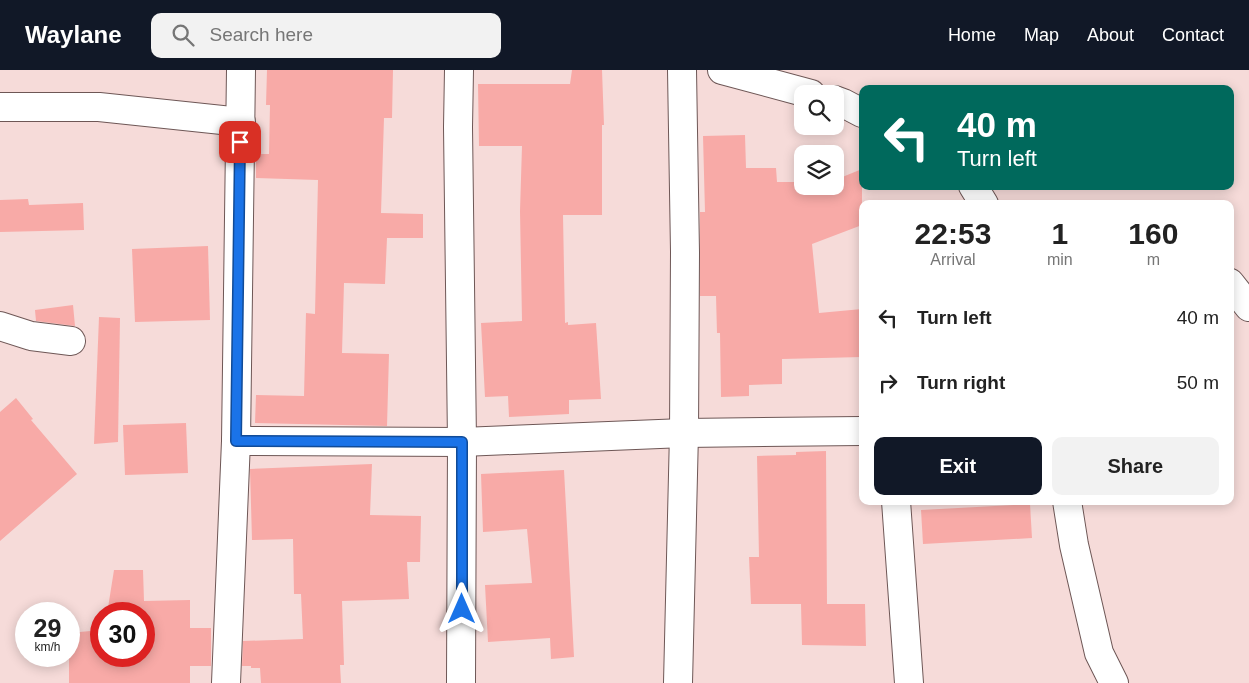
<!DOCTYPE html>
<style>
:root{--surface:#fff;--page:#f2f2f2;--text:#222;--muted:#767676;--accent:#111827}
body{margin:0;font-family:Arial,sans-serif;background:var(--page);color:var(--text);height:100vh;display:flex;flex-direction:column;font-size:19px;white-space:nowrap}
*{box-sizing:border-box;margin:0}
p{font-size:16px;color:var(--muted)}
.icon{flex:none;width:28px;height:28px;fill:none;stroke:currentColor;stroke-width:2;stroke-linecap:round;stroke-linejoin:round}
.map{position:relative;flex:1;overflow:hidden}
.details{position:absolute;left:859px;top:130px;width:375px;height:305px;display:flex;flex-direction:column;background:var(--surface);border-radius:10px;box-shadow:0 2px 12px #0003}
.details>*{flex:none}
.guide{position:absolute;left:859px;top:15px;width:375px;height:105px;border-radius:10px;box-shadow:0 2px 12px #0003;background:#00695c;color:#fff;overflow:hidden}
.fabs{position:absolute;left:794px;top:15px;display:grid;gap:10px}
.fabs a{display:grid;place-items:center;width:50px;height:50px;border-radius:10px;background:var(--surface);box-shadow:0 2px 12px #0003;font-size:25px}
.speed{position:absolute;left:15px;top:532px;display:flex;gap:10px;font-size:25px;font-weight:700;text-align:center}
.speed>*{display:grid;place-content:center;width:65px;height:65px;border-radius:50%;background:var(--surface);box-shadow:0 2px 12px #0003;line-height:1}
.speed small{font-size:12px;font-weight:400}
.speed .limit{border:8px solid #d22;background:#fff;color:#111}
.pin{position:absolute;display:grid;place-items:center;width:42px;height:42px;color:#fff;margin:-21px;border-radius:10px;box-shadow:0 2px 8px #0006}
.me{position:absolute;width:55px;margin:-28px;rotate:0deg;stroke-linejoin:round;filter:drop-shadow(0 0 4px #0008)}
.turn{display:flex;align-items:center;gap:18px;height:105px;padding:0 15px;font-size:22px}
.turn .icon{width:65px;height:65px;stroke-width:2.5}
.turn b{display:block;font-size:35px;line-height:42px}
.eta{display:flex;justify-content:space-evenly;align-items:center;height:85px;text-align:center}
.eta b{font-size:30px;font-weight:700;line-height:35px}
.action{display:flex;gap:10px;margin-top:auto;padding:10px 15px}
.action a{flex:1;height:58px;border-radius:10px;background:var(--accent);color:#fff;font-size:20px;font-weight:700;line-height:58px;text-align:center}
.action a+a{background:var(--page);color:var(--text)}
ul{padding:0;list-style:none}
li{display:flex;align-items:center;gap:15px;height:65px;padding:0 15px}
li div{flex:1}
li b{display:block;font-size:19px}
li em{font-style:normal}
header{display:flex;align-items:center;gap:30px;box-sizing:border-box;height:70px;padding:0 25px;background:var(--accent);color:#fff}
header strong{font-size:24px}
nav{display:flex;gap:28px;margin-inline-start:auto;font-size:18px}
.search{width:350px;height:45px;background:var(--page);display:flex;align-items:center;gap:12px;box-sizing:border-box;padding:0 18px;border-radius:10px;color:var(--muted);font-size:19px}
.map>svg:first-child{display:block}
.building{fill:#f8aaa7}
.lines{fill:none;stroke-linecap:round;stroke-linejoin:round}
.minor-casing{stroke:#6e5756;stroke-width:30}
.minor{stroke:#fff;stroke-width:28}
.route-casing{stroke:#114b97;stroke-width:12}
.route{stroke:#1a73e8;stroke-width:9}
</style>
<header>
<strong>Waylane</strong>
<div class="search"><svg class="icon" aria-label="search" viewBox="0 0 24 24"><circle cx="10" cy="10" r="6"/><path d="M15 15l6 6"/></svg>Search here</div>
<nav><a>Home</a><a>Map</a><a>About</a><a>Contact</a></nav>
</header>
<div class="map">
<svg width="1249" height="613" viewBox="0 0 1249 613">
<rect width="100%" height="100%" fill="#f6dbd9"/>
<g class="building">
<path d="M 267,0 L 393,0 L 392,48 L 384,48 L 381,143 L 423,144 L 423,168 L 387,168 L 385,214 L 344,213 L 342,283 L 389,284 L 387,356 L 255,353 L 256,325 L 304,326 L 306,243 L 315,244 L 318,110 L 256,108 L 256,84 L 269,84 L 270,35 L 266,35 Z"/>
<path d="M 572,0 L 602,0 L 604,55 L 602,55 L 602,145 L 563,145 L 565,253 L 568,252 L 568,255 L 596,253 L 601,329 L 569,330 L 569,344 L 509,347 L 508,326 L 485,327 L 481,253 L 522,251 L 520,141 L 522,76 L 479,76 L 478,14 L 570,14 Z"/>
<path d="M 745,65 L 746,98 L 776,98 L 777,112 L 802,112 L 802,116 L 835,116 L 835,110 L 862,99 L 862,155 L 812,174 L 819,243 L 862,239 L 862,287 L 782,289 L 782,314 L 749,315 L 749,326 L 721,327 L 720,263 L 717,263 L 716,226 L 700,226 L 700,142 L 705,142 L 703,66 Z"/>
<path d="M 28,129 L 29,135 L 83,133 L 84,160 L 0,162 L 0,130 Z"/>
<path d="M 208,176 L 210,250 L 135,252 L 132,179 Z"/>
<path d="M 73,235 L 75,256 L 36,251 L 35,240 Z"/>
<path d="M 99,247 L 120,248 L 118,372 L 94,374 Z"/>
<path d="M 16,328 L 33,349 L 31,350 L 77,404 L 0,471 L 0,342 Z"/>
<path d="M 186,353 L 188,403 L 125,405 L 123,355 Z"/>
<path d="M 826,381 L 827,534 L 865,534 L 866,576 L 802,575 L 801,534 L 751,534 L 749,487 L 759,487 L 757,386 L 796,385 L 796,382 Z"/>
<path d="M 372,394 L 370,445 L 421,446 L 420,492 L 407,492 L 409,529 L 342,531 L 344,595 L 340,595 L 341,613 L 261,613 L 260,598 L 251,598 L 251,596 L 242,596 L 243,571 L 303,569 L 301,524 L 294,524 L 293,469 L 252,470 L 250,399 Z"/>
<path d="M 564,400 L 574,587 L 551,589 L 550,568 L 488,572 L 485,515 L 532,513 L 527,459 L 483,462 L 481,404 Z"/>
<path d="M 1030,434 L 1032,468 L 923,474 L 921,440 Z"/>
<path d="M 114,500 L 143,500 L 144,531 L 190,530 L 190,558 L 211,558 L 211,596 L 190,596 L 190,613 L 69,613 L 69,563 L 101,560 L 101,586 L 144,586 L 144,544 L 107,544 Z"/>
</g>
<g class="lines">
<g class="minor-casing">
<g id="minor">
<path d="M 459,0 L 458,57 L 462,372 L 461,613"/>
<path d="M 722,0 L 811,24"/>
<path d="M 835,30 L 843,33 L 862,43"/>
<path d="M 0,37 L 99,37 L 241,52"/>
<path d="M 973,116 L 984,134"/>
<path d="M 1230,213 L 1249,237"/>
<path d="M 0,256 L 31,266 L 71,271"/>
<path d="M 236,371 L 462,372 L 684,363 L 862,361"/>
<path d="M 896,431 L 909,613"/>
<path d="M 1067,431 L 1074,475 L 1099,583 L 1114,613"/>
<path d="M 226,613 L 236,371 L 241,0"/>
<path d="M 678,613 L 684,363 L 685,182 L 682,0"/>
</g>
</g>
<use href="#minor" class="minor"/>
</g>
<g class="lines">
<g class="route-casing">
<path id="route" d="M 240,72 L 236,371 L 462,372 L 462,539"/>
</g>
<use href="#route" class="route"/>
</g>
</svg>
<div class="fabs">
<a><svg class="icon" aria-label="search" viewBox="0 0 24 24"><circle cx="10" cy="10" r="6"/><path d="M15 15l6 6"/></svg></a>
<a><svg class="icon" aria-label="layers" viewBox="0 0 24 24"><path d="M12 4l9 5-9 5-9-5zM3 14l9 5 9-5"/></svg></a>
</div>
<div class="speed"><div>29<small>km/h</small></div><div class="limit">30</div></div>
<div class="pin" style="left:240px;top:72px;background:#d93025"><svg class="icon" aria-label="arrive" viewBox="0 0 24 24"><path d="M6 21V4h12l-3 4 3 4H6"/></svg></div>
<svg class="me" style="left:462px;top:539px" viewBox="-20 -20 40 40"><path d="M0-17L14 15 0 8-14 15z" fill="#1a73e8" stroke="#fff" stroke-width="4"/></svg>
<div class="guide">
<div class="turn"><svg class="icon" aria-label="left" viewBox="0 0 24 24"><path d="M17 20v-9H6M10 6l-5 5 5 5"/></svg><div><b>40 m</b>Turn left</div></div>
</div>
<section class="details">
<div class="eta">
<div><b>22:53</b><p>Arrival</p></div>
<div><b>1</b><p>min</p></div>
<div><b>160</b><p>m</p></div>
</div>
<ul>
<li><svg class="icon" aria-label="left" viewBox="0 0 24 24"><path d="M17 20v-9H6M10 6l-5 5 5 5"/></svg><div><b>Turn left</b></div><em>40 m</em></li>
<li><svg class="icon" aria-label="right" viewBox="0 0 24 24"><path d="M7 20v-9h11M14 6l5 5-5 5"/></svg><div><b>Turn right</b></div><em>50 m</em></li>
</ul>
<div class="action"><a>Exit</a><a>Share</a></div>
</section>
</div>
